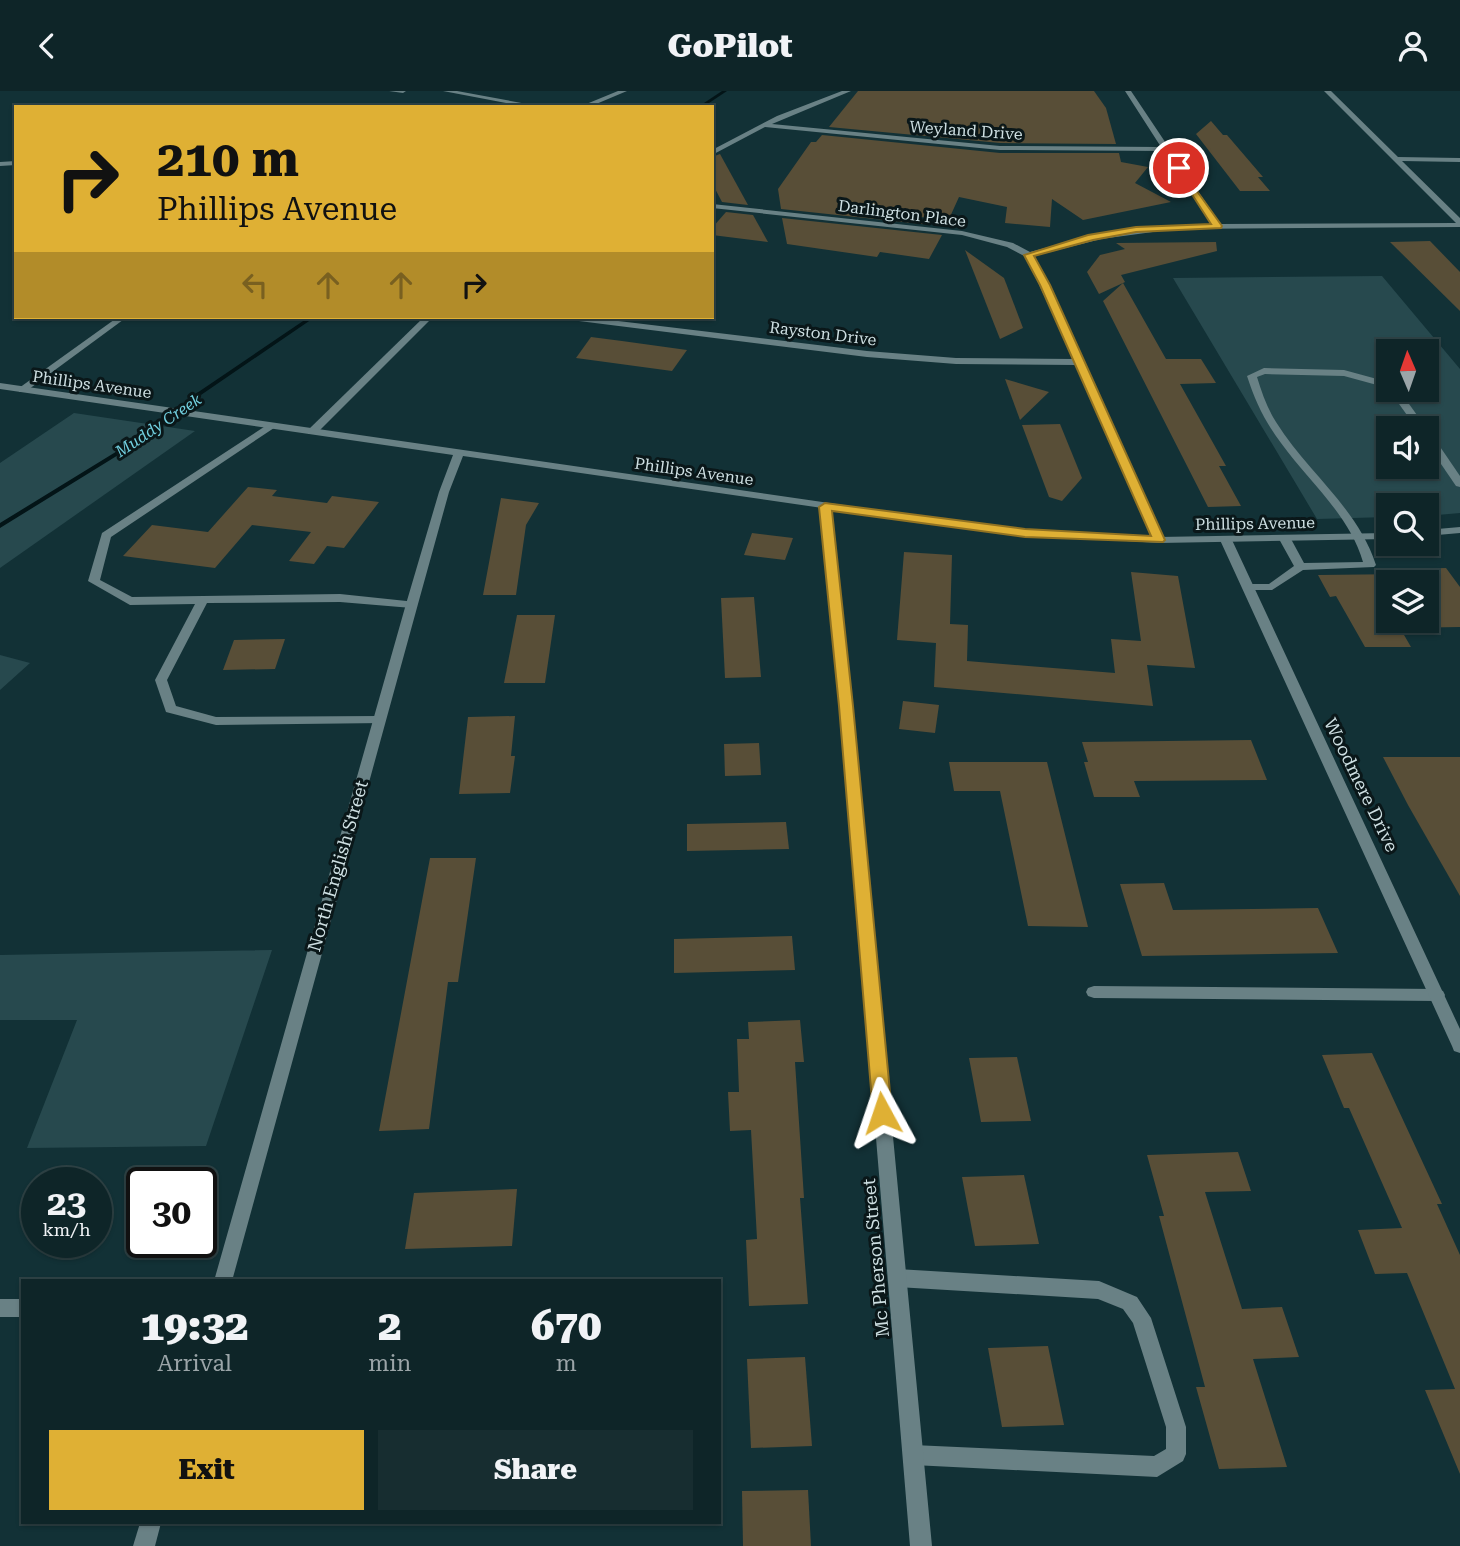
<!DOCTYPE html>
<style>
:root{--surface:#0e2528;--page:#172d30;--text:#f1f3f6;--muted:#9ba5a8;--line:#2e4245;--accent:#dfb034}
body{margin:0;font-family:"Roboto Serif",serif;background:var(--page);color:var(--text);height:100vh;display:flex;flex-direction:column;font-size:26px;white-space:nowrap}
*{box-sizing:border-box;margin:0}
p{font-size:23px;color:var(--muted)}
.icon{flex:none;width:38px;height:38px;fill:none;stroke:currentColor;stroke-width:2;stroke-linecap:round;stroke-linejoin:round}
.map{position:relative;flex:1;overflow:hidden}
.side{position:absolute;left:21px;top:1188px;width:700px;height:245px;display:flex;flex-direction:column;background:var(--surface);border-radius:0px;box-shadow:0 2px 5px #0004,0 0 0 2px var(--line)}
.side>*{flex:none}
.banner{position:absolute;left:14px;top:14px;width:700px;height:214px;border-radius:0px;box-shadow:0 2px 5px #0004,0 0 0 2px var(--line);background:#dfb034;color:#111;overflow:hidden}
.needle{width:46px;rotate:358deg}
.controls{position:absolute;left:1376px;top:248px;display:grid;gap:14px}
.controls a{display:grid;place-items:center;width:63px;height:63px;border-radius:0px;background:var(--surface);box-shadow:0 2px 5px #0004,0 0 0 2px var(--line);font-size:35px}
.speed{position:absolute;left:21px;top:1076px;display:flex;gap:14px;font-size:35px;font-weight:700;text-align:center}
.speed>*{display:grid;place-content:center;width:91px;height:91px;border-radius:50%;background:var(--surface);box-shadow:0 2px 5px #0004,0 0 0 2px var(--line);line-height:1}
.speed small{font-size:18px;font-weight:400}
.speed .limit{border:4px solid #111;border-radius:10px;background:#fff;color:#111}
.pin{position:absolute;display:grid;place-items:center;width:60px;height:60px;color:#fff;margin:-30px;border:4px solid #fff;border-radius:50%;box-shadow:0 2px 7px #0007}
.me{position:absolute;width:77px;margin:-38px;rotate:355deg;stroke-linejoin:round;filter:drop-shadow(0 0 5px #0008)}
.turn{display:flex;align-items:center;gap:24px;height:147px;padding:0 28px;font-size:32px}
.turn .icon{width:91px;height:91px;stroke-width:2.5}
.turn b{display:block;font-size:49px;line-height:60px}
.lanes{display:flex;align-items:center;height:66px;padding:0 28px;background:#0003;justify-content:center;gap:35px;direction:ltr}
.lanes .off{opacity:.35}
.eta{display:flex;justify-content:space-evenly;align-items:center;height:119px;text-align:center}
.eta b{font-size:42px;font-weight:800;line-height:49px}
.action{display:flex;gap:14px;margin-top:auto;padding:14px 28px}
.action a{flex:1;height:80px;border-radius:0px;background:var(--accent);color:#111;font-size:28px;font-weight:800;line-height:80px;text-align:center}
.action a+a{background:var(--page);color:var(--text)}
header{display:flex;justify-content:space-between;align-items:center;height:91px;padding:0 28px;background:var(--surface);font-size:32px;font-weight:800}
.map>svg:first-child{display:block}
.green{fill:#27494e;fill-rule:evenodd}
.lines{fill:none;stroke-linecap:round;stroke-linejoin:round}
.stream{fill:#031417;fill-rule:evenodd}
.building{fill:#584e37;fill-rule:evenodd}
.service{fill:#698185;fill-rule:evenodd}
.minor{fill:#698185;fill-rule:evenodd}
.tertiary{fill:#698185;fill-rule:evenodd}
.route{fill:#dfb034;stroke:#917222;stroke-width:2}
.labels{text-anchor:middle;stroke-width:6;stroke-linejoin:round;paint-order:stroke}
.far-street-label{font-size:16px;fill:#cedfe2;stroke:#0a1719}
.far-water-label{font-size:16px;font-style:italic;fill:#72d0e0;stroke:#0a1719}
.street-label{font-size:18px;fill:#cedfe2;stroke:#0a1719}
</style>
<header><svg class="icon" aria-label="back" viewBox="0 0 24 24"><path d="M15 5l-7 7 7 7"/></svg>GoPilot<svg class="icon" aria-label="person" viewBox="0 0 24 24"><circle cx="12" cy="8" r="4"/><path d="M4 21q1-7 8-7t8 7"/></svg></header>
<div class="map">
<svg width="1460" height="1455" viewBox="0 0 1460 1455">
<rect width="100%" height="100%" fill="#123136"/>
<g class="green">
<path d="M 1382,185 L 1460,278 L 1460,422 L 1426,425 L 1426,415 L 1388,415 L 1388,426 L 1317,428 L 1173,187 ZM 1388,261 L 1426,261 L 1426,299 L 1388,299 ZM 1388,338 L 1426,338 L 1426,376 L 1388,376 Z"/>
<path d="M 74,322 L 195,340 L 0,477 L 0,372 Z"/>
<path d="M 0,564 L 30,572 L 0,599 Z"/>
<path d="M 272,859 L 206,1055 L 27,1057 L 77,929 L 0,929 L 0,864 Z"/>
</g>
<g class="lines">
<g class="stream">
<path d="M 722,0 L 727,0 L 703,16 L 698,16 Z"/>
<path d="M 309,226 L 315,226 L 198,306 L 149,345 L 0,437 L 0,432 L 145,343 L 194,304 Z"/>
</g>
</g>
<g class="building">
<path d="M 858,0 L 1094,0 L 1106,17 L 1116,53 L 1000,52 L 829,36 Z"/>
<path d="M 1211,30 L 1223,44 L 1227,44 L 1263,86 L 1258,86 L 1270,100 L 1240,100 L 1196,43 Z"/>
<path d="M 822,44 L 1000,62 L 1119,62 L 1121,71 L 1148,76 L 1135,92 L 1171,111 L 1083,129 L 1052,108 L 1050,136 L 1005,132 L 1007,116 L 959,106 L 949,128 L 919,126 L 931,134 L 781,118 L 778,98 L 811,51 L 816,51 Z"/>
<path d="M 720,63 L 748,114 L 722,111 L 712,92 L 712,66 Z"/>
<path d="M 726,121 L 753,124 L 768,151 L 712,144 L 712,137 Z"/>
<path d="M 782,127 L 942,144 L 929,168 L 880,161 L 877,166 L 787,153 Z"/>
<path d="M 1430,150 L 1460,181 L 1460,220 L 1390,151 Z"/>
<path d="M 1216,151 L 1217,160 L 1121,184 L 1125,191 L 1123,192 L 1166,268 L 1201,268 L 1216,292 L 1180,293 L 1226,375 L 1219,375 L 1241,415 L 1208,416 L 1103,210 L 1123,192 L 1099,203 L 1087,181 L 1100,164 L 1125,158 L 1116,152 Z"/>
<path d="M 965,159 L 1004,187 L 1023,237 L 1000,248 Z"/>
<path d="M 591,246 L 622,250 L 687,259 L 672,280 L 576,267 Z"/>
<path d="M 1005,288 L 1049,301 L 1020,329 Z"/>
<path d="M 1060,333 L 1082,387 L 1062,410 L 1049,406 L 1022,334 Z"/>
<path d="M 248,396 L 277,399 L 272,405 L 327,412 L 332,405 L 379,411 L 344,457 L 327,455 L 314,473 L 289,470 L 311,441 L 252,434 L 215,477 L 123,465 L 152,434 L 208,441 Z"/>
<path d="M 501,407 L 539,412 L 526,434 L 516,504 L 483,504 Z"/>
<path d="M 752,442 L 793,447 L 785,469 L 744,464 Z"/>
<path d="M 904,461 L 952,464 L 950,533 L 968,534 L 967,570 L 1115,582 L 1111,548 L 1141,550 L 1131,481 L 1178,485 L 1195,577 L 1147,574 L 1153,615 L 934,596 L 936,552 L 897,549 Z"/>
<path d="M 1446,477 L 1460,496 L 1460,536 L 1400,537 L 1411,556 L 1365,556 L 1336,505 L 1330,506 L 1318,484 L 1407,483 L 1404,478 ZM 1388,492 L 1426,492 L 1426,530 L 1388,530 Z"/>
<path d="M 754,506 L 761,586 L 725,587 L 721,507 Z"/>
<path d="M 517,524 L 555,524 L 545,592 L 504,592 Z"/>
<path d="M 285,548 L 275,578 L 223,579 L 234,549 Z"/>
<path d="M 903,610 L 939,614 L 935,642 L 899,638 Z"/>
<path d="M 515,625 L 511,665 L 515,665 L 510,702 L 459,703 L 468,626 Z"/>
<path d="M 1251,649 L 1267,689 L 1134,690 L 1140,706 L 1094,706 L 1084,671 L 1088,671 L 1082,651 Z"/>
<path d="M 759,652 L 761,684 L 725,685 L 724,653 Z"/>
<path d="M 1383,666 L 1460,666 L 1460,805 L 1408,714 Z"/>
<path d="M 949,671 L 1047,671 L 1088,836 L 1028,835 L 1000,700 L 954,700 Z"/>
<path d="M 786,731 L 789,758 L 687,760 L 687,733 Z"/>
<path d="M 430,767 L 476,767 L 458,891 L 448,891 L 429,1038 L 379,1040 Z"/>
<path d="M 1164,792 L 1173,819 L 1318,817 L 1338,862 L 1142,865 L 1120,793 Z"/>
<path d="M 792,845 L 795,879 L 674,882 L 674,848 Z"/>
<path d="M 800,929 L 804,971 L 795,971 L 804,1107 L 800,1107 L 808,1213 L 749,1215 L 746,1149 L 757,1148 L 751,1039 L 730,1040 L 728,1001 L 739,1001 L 737,948 L 749,948 L 748,931 Z"/>
<path d="M 1372,962 L 1442,1113 L 1437,1113 L 1460,1164 L 1460,1383 L 1425,1299 L 1455,1298 L 1407,1182 L 1375,1183 L 1358,1139 L 1402,1137 L 1349,1017 L 1344,1017 L 1322,964 Z"/>
<path d="M 1017,966 L 1031,1030 L 981,1031 L 969,967 Z"/>
<path d="M 1238,1061 L 1251,1100 L 1205,1101 L 1242,1218 L 1282,1216 L 1299,1266 L 1253,1268 L 1287,1376 L 1219,1378 L 1196,1296 L 1205,1296 L 1159,1125 L 1164,1125 L 1147,1064 Z"/>
<path d="M 1024,1084 L 1039,1153 L 975,1155 L 962,1086 Z"/>
<path d="M 517,1098 L 512,1155 L 405,1158 L 414,1102 Z"/>
<path d="M 1048,1255 L 1064,1334 L 1002,1336 L 988,1257 Z"/>
<path d="M 805,1266 L 812,1355 L 751,1357 L 747,1268 Z"/>
<path d="M 808,1399 L 811,1455 L 743,1455 L 742,1400 Z"/>
</g>
<g class="lines">
<g class="service">
<path d="M 1264,277 L 1344,279 L 1388,291 L 1388,297 L 1344,285 L 1265,283 L 1257,286 C 1262,302 1267,317 1276,331 C 1308,382 1357,416 1376,474 L 1374,476 L 1303,479 L 1272,499 L 1249,499 L 1243,496 L 1249,493 L 1269,493 L 1294,475 L 1279,448 L 1285,445 L 1291,448 L 1304,472 L 1363,471 C 1349,423 1309,391 1281,352 C 1265,331 1255,310 1247,285 Z"/>
<path d="M 1389,299 L 1399,299 L 1427,338 L 1426,339 L 1417,338 Z"/>
<path d="M 270,332 L 274,333 L 274,337 L 111,446 L 100,489 L 132,506 L 340,503 L 416,511 L 416,515 L 412,517 L 340,511 L 207,512 L 167,589 L 176,615 L 216,626 L 379,625 L 385,629 L 384,632 L 216,634 L 166,621 L 155,589 L 195,513 L 130,514 L 88,490 L 102,442 Z"/>
<path d="M 1426,340 L 1430,341 L 1460,385 L 1460,396 L 1456,395 L 1426,351 Z"/>
<path d="M 1094,895 L 1437,898 L 1443,900 L 1445,904 L 1443,908 L 1437,910 L 1094,907 L 1088,905 L 1086,901 L 1088,897 Z"/>
<path d="M 897,1178 L 1099,1190 L 1137,1206 L 1151,1227 L 1186,1336 L 1186,1363 L 1183,1370 L 1157,1386 L 913,1374 L 906,1371 L 903,1364 L 906,1357 L 913,1354 L 1154,1365 L 1166,1358 L 1166,1336 L 1133,1232 L 1123,1218 L 1098,1208 L 897,1196 L 890,1193 L 888,1187 L 890,1181 Z"/>
</g>
<g class="minor">
<path d="M 389,0 L 406,0 L 403,2 Z"/>
<path d="M 443,0 L 457,0 L 543,16 L 527,16 Z"/>
<path d="M 618,0 L 627,0 L 589,16 L 579,16 Z"/>
<path d="M 842,0 L 851,0 L 772,33 L 1000,55 L 1161,56 L 1125,0 L 1131,0 L 1220,133 L 1456,132 L 1324,0 L 1331,0 L 1398,66 L 1460,67 L 1460,71 L 1402,70 L 1460,127 L 1460,136 L 1175,138 L 1101,148 L 1034,165 L 1049,194 L 1165,449 L 1159,452 L 1153,449 L 1076,274 L 956,273 L 867,266 L 563,228 L 562,226 L 585,226 L 867,260 L 956,267 L 1074,268 L 1026,166 L 1007,156 L 962,144 L 712,117 L 712,113 L 962,140 L 1013,152 L 1030,161 C 1090,144 1149,134 1212,133 L 1164,60 L 1000,59 L 765,36 L 712,64 L 712,59 L 777,25 Z"/>
<path d="M 16,70 L 16,74 L 0,75 L 0,71 Z"/>
<path d="M 118,226 L 127,226 L 25,301 L 19,301 L 19,297 Z"/>
<path d="M 424,226 L 433,226 L 316,343 L 308,343 L 308,339 Z"/>
<path d="M 825,413 L 830,416 L 852,615 L 932,1455 L 910,1455 L 840,615 L 820,416 Z"/>
<path d="M 1226,446 L 1232,449 L 1460,938 L 1460,962 L 1454,960 L 1452,955 L 1220,449 Z"/>
<rect x="0" y="1208" width="23" height="18"/>
</g>
<g class="tertiary">
<path d="M 0,292 L 995,436 L 1159,446 L 1388,442 L 1388,448 L 1159,452 L 995,442 L 463,365 L 449,401 L 418,513 L 232,1190 L 214,1190 L 406,513 L 439,401 L 453,364 L 0,298 Z"/>
<path d="M 1460,436 L 1460,442 L 1426,445 L 1426,439 Z"/>
<path d="M 140,1432 L 161,1432 L 155,1455 L 133,1455 Z"/>
</g>
</g>
<path class="route" d="M 1179,75 L 1222,135 L 1221,137 L 1136,141 L 1093,149 L 1034,165 L 1050,194 L 1165,449 L 1163,451 L 1025,446 L 832,420 L 853,615 L 892,1022 L 889,1028 L 882,1031 L 875,1028 L 873,1022 L 839,615 L 819,416 L 825,412 L 1025,438 L 1151,445 L 1040,194 L 1024,164 L 1088,144 L 1136,136 L 1211,133 L 1175,77 Z"/>
<g class="labels">
<g class="far-street-label">
<text transform="translate(966 39) rotate(4)" y="6">Weyland Drive</text>
<text transform="translate(902 122) rotate(7)" y="6">Darlington Place</text>
<text transform="translate(823 242) rotate(7)" y="6">Rayston Drive</text>
<text transform="translate(92 293) rotate(8)" y="6">Phillips Avenue</text>
<text transform="translate(694 380) rotate(8)" y="6">Phillips Avenue</text>
<text transform="translate(1255 432) rotate(-1)" y="6">Phillips Avenue</text>
</g>
<g class="far-water-label">
<text transform="translate(158 334) rotate(-34)" y="6">Muddy Creek</text>
</g>
<g class="street-label">
<text transform="translate(1361 694) rotate(64)" y="6">Woodmere Drive</text>
<text transform="translate(338 775) rotate(-74)" y="6">North English Street</text>
<text transform="translate(876 1167) rotate(-95)" y="6">Mc Pherson Street</text>
</g>
</g>
</svg>
<div class="controls">
<a><svg class="needle" viewBox="-14 -14 28 28"><path d="M0-13l5 13h-10z" fill="#e53935"/><path d="M0 13l5-13h-10z" fill="#9ba5a8"/></svg></a>
<a><svg class="icon" aria-label="sound" viewBox="0 0 24 24"><path d="M4 9h4l5-4v14l-5-4H4zM17 9q2 3 0 6"/></svg></a>
<a><svg class="icon" aria-label="search" viewBox="0 0 24 24"><circle cx="10" cy="10" r="6"/><path d="M15 15l6 6"/></svg></a>
<a><svg class="icon" aria-label="layers" viewBox="0 0 24 24"><path d="M12 4l9 5-9 5-9-5zM3 14l9 5 9-5"/></svg></a>
</div>
<div class="speed"><div>23<small>km/h</small></div><div class="limit">30</div></div>
<div class="pin" style="left:1179px;top:77px;background:#d93025"><svg class="icon" aria-label="arrive" viewBox="0 0 24 24"><path d="M6 21V4h12l-3 4 3 4H6"/></svg></div>
<svg class="me" style="left:882px;top:1022px" viewBox="-20 -20 40 40"><path d="M0-17L14 15 0 8-14 15z" fill="#dfb034" stroke="#fff" stroke-width="4"/></svg>
<div class="banner">
<div class="turn"><svg class="icon" aria-label="right" viewBox="0 0 24 24"><path d="M7 20v-9h11M14 6l5 5-5 5"/></svg><div><b>210 m</b>Phillips Avenue</div></div>
<div class="lanes"><svg class="icon off" aria-label="left" viewBox="0 0 24 24"><path d="M17 20v-9H6M10 6l-5 5 5 5"/></svg><svg class="icon off" aria-label="ahead" viewBox="0 0 24 24"><path d="M12 20V5M6 11l6-6 6 6"/></svg><svg class="icon off" aria-label="ahead" viewBox="0 0 24 24"><path d="M12 20V5M6 11l6-6 6 6"/></svg><svg class="icon" aria-label="right" viewBox="0 0 24 24"><path d="M7 20v-9h11M14 6l5 5-5 5"/></svg></div>
</div>
<section class="side">
<div class="eta">
<div><b>19:32</b><p>Arrival</p></div>
<div><b>2</b><p>min</p></div>
<div><b>670</b><p>m</p></div>
</div>
<div class="action"><a>Exit</a><a>Share</a></div>
</section>
</div>
